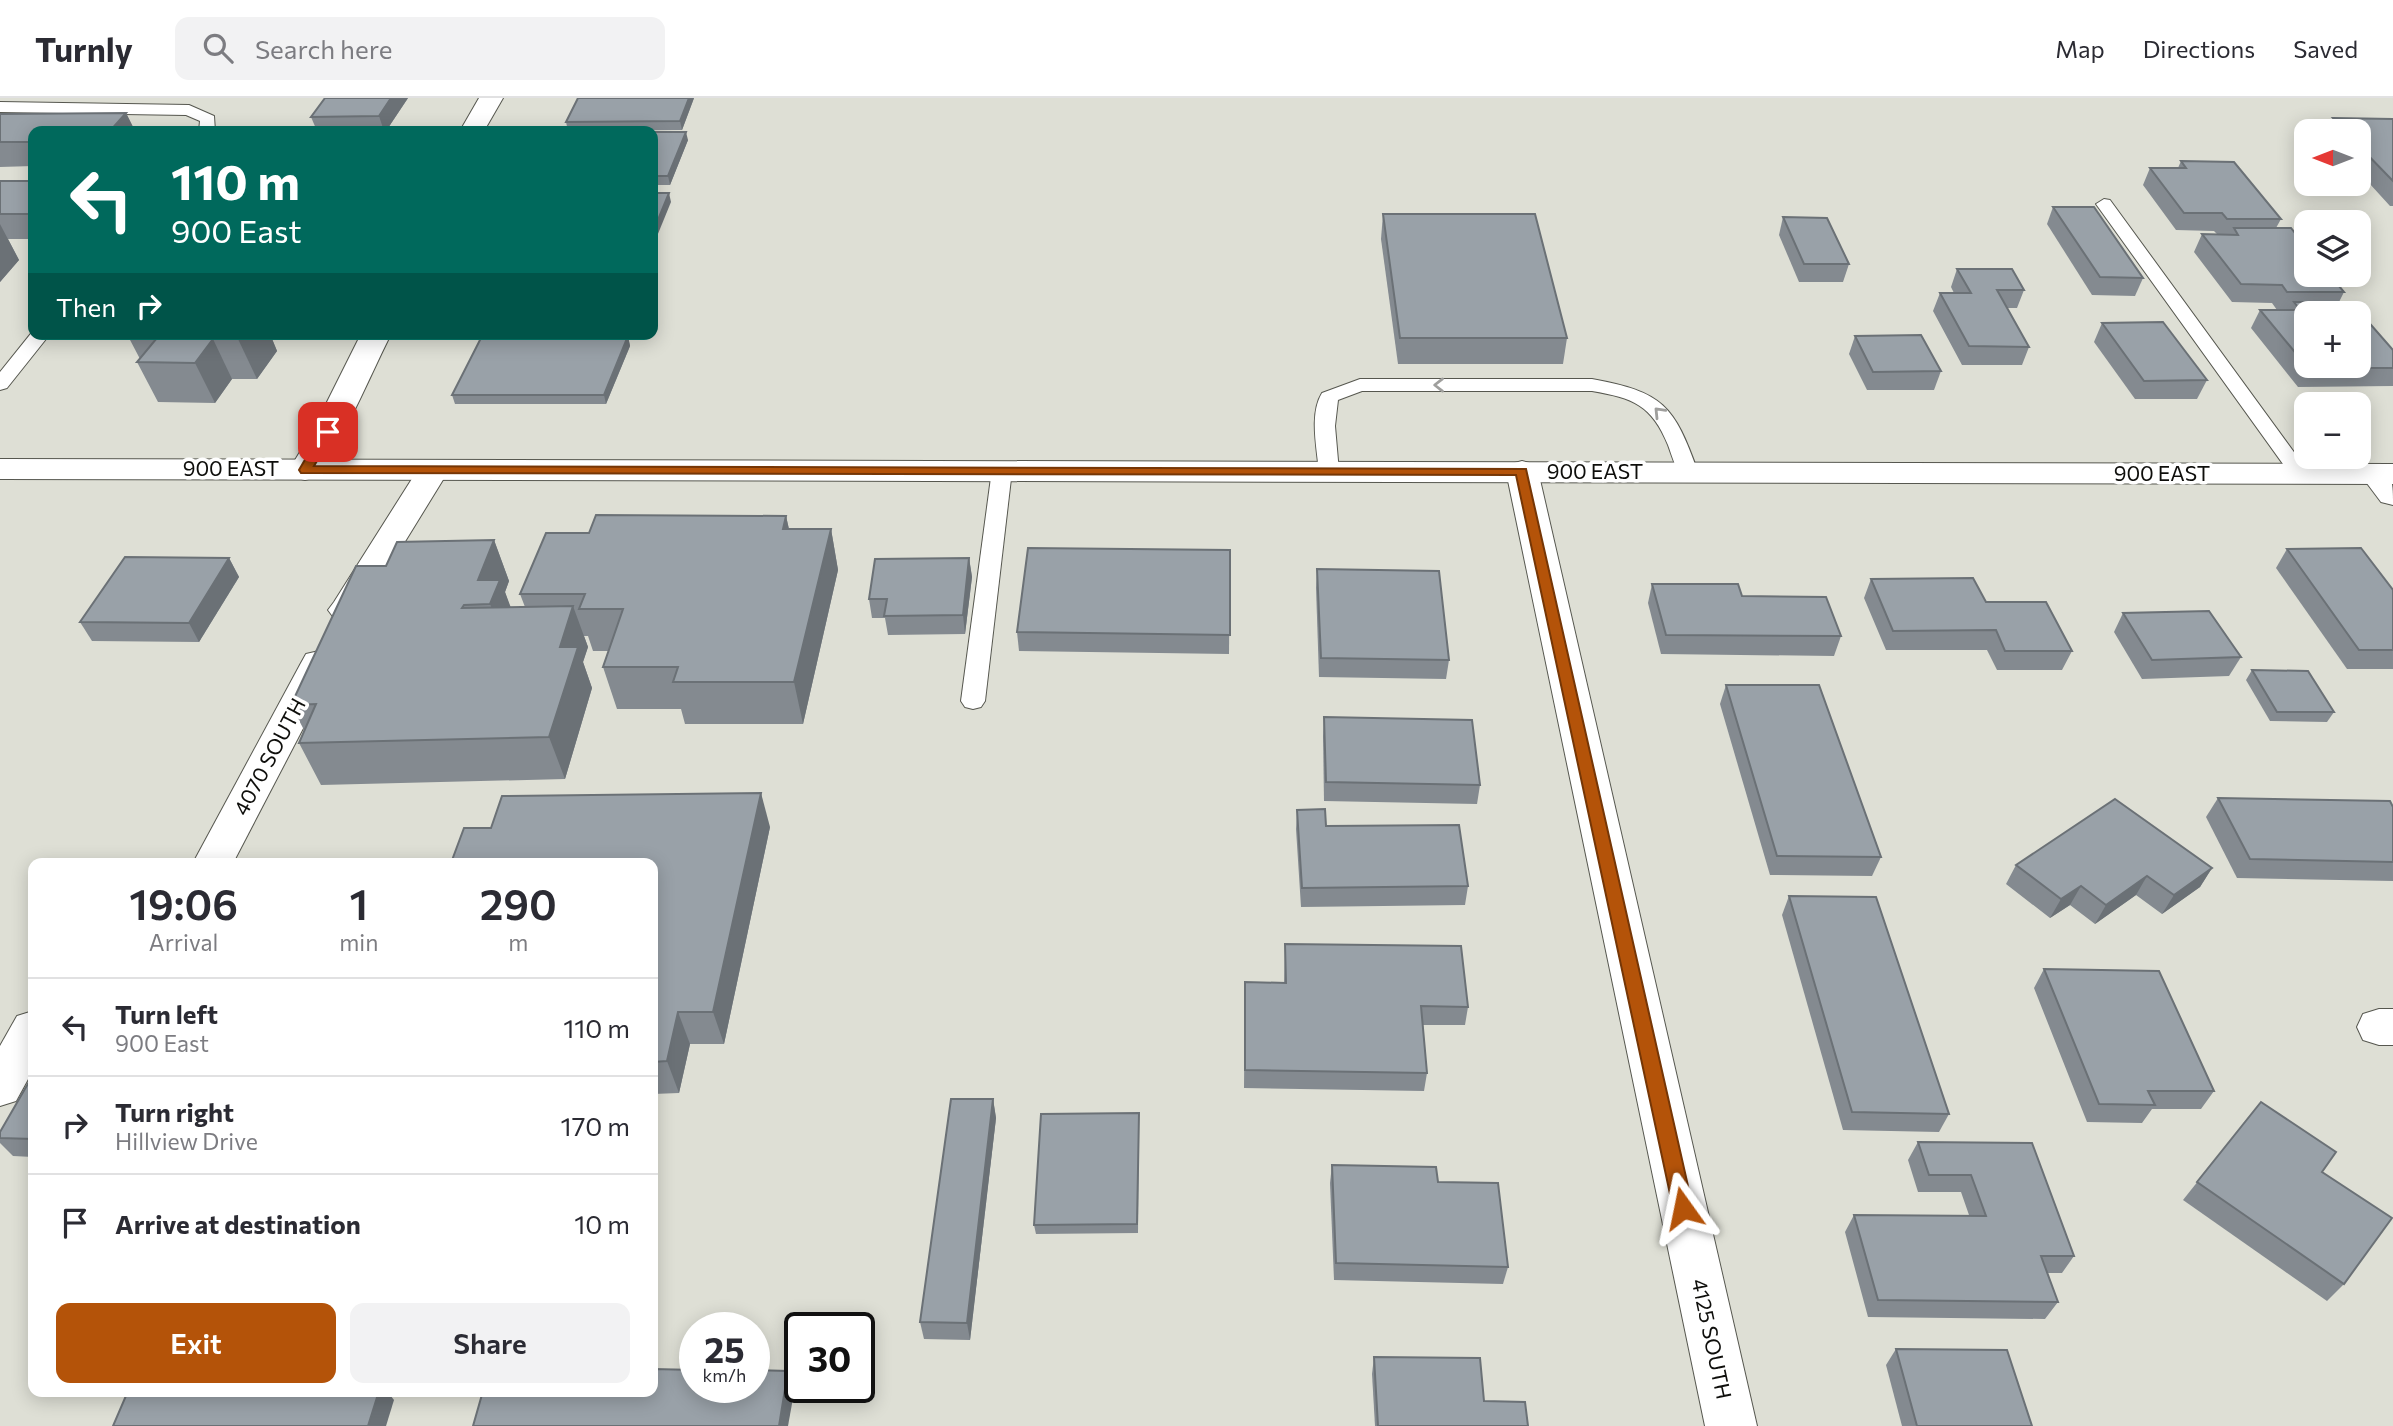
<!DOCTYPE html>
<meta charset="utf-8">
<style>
:root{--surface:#fff;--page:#f2f2f3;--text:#2b2b33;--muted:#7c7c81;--line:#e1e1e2;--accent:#b45309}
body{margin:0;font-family:Commissioner,sans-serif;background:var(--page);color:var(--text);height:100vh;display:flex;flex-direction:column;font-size:26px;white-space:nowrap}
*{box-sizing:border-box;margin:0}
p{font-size:23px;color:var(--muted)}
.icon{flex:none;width:38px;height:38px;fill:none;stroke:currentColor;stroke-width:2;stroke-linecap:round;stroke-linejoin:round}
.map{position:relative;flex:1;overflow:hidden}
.details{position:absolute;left:28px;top:760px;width:630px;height:539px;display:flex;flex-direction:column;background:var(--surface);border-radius:14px;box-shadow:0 4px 18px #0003}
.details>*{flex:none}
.hud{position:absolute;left:28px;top:28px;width:630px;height:214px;border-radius:14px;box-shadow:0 4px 18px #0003;background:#00695c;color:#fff;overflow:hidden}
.needle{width:46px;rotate:270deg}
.tools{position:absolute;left:2294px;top:21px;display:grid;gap:14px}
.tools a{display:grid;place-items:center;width:77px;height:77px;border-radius:14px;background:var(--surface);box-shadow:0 4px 18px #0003;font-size:35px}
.speed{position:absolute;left:679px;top:1214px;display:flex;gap:14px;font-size:35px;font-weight:700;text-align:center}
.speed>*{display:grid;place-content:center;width:91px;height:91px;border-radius:50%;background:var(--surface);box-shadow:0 4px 18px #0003;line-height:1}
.speed small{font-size:18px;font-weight:400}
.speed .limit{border:4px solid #111;border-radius:10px;background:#fff;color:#111}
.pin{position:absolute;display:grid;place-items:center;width:60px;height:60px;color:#fff;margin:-30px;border-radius:14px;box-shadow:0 4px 10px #0006}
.me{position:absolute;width:77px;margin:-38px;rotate:348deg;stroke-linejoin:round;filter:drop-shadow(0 0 5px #0008)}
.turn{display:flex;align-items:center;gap:24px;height:147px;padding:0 28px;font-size:32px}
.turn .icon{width:91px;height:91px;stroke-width:2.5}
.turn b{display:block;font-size:49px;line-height:60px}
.then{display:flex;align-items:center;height:66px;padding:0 28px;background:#0003;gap:14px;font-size:26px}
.eta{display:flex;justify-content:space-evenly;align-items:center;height:119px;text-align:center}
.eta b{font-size:42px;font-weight:600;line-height:49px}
.action{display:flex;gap:14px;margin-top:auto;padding:14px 28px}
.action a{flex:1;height:80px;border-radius:14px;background:var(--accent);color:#fff;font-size:28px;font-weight:600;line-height:80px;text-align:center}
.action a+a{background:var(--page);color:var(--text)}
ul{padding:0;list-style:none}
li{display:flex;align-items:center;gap:21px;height:98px;padding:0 28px;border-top:2px solid var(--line)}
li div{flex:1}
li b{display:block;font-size:26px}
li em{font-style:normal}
header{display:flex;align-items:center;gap:42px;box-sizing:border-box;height:98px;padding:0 35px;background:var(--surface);border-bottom:2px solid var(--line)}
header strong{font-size:33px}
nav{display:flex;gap:38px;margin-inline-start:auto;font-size:24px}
.search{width:490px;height:63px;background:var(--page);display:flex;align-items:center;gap:18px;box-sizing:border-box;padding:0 24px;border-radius:14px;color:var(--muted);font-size:26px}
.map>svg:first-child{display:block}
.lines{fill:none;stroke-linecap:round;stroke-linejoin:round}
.service-casing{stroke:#56574f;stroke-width:2}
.minor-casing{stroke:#56574f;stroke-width:2}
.secondary-casing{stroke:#56574f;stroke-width:2}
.service{fill:#fff;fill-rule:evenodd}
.minor{fill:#fff;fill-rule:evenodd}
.secondary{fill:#fff;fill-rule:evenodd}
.wall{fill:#848a90}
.shaded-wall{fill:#6b7176}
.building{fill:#99a1a8;stroke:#6b7176;stroke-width:2;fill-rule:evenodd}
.oneway{stroke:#9f9f9d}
.route{fill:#b45309;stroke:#753606;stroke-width:2}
.labels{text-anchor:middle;stroke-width:7;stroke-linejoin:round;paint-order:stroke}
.street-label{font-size:21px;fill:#0e0e0b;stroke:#fff}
</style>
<header>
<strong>Turnly</strong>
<div class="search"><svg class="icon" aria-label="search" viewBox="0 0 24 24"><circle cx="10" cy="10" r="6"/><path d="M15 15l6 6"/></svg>Search here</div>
<nav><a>Map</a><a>Directions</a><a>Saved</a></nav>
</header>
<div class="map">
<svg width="2393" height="1328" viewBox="0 0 2393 1328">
<rect width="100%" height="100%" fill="#dedfd5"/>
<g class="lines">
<g class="service-casing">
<g id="service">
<path d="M 0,4 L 189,7 L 214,18 L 215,33 L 199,33 L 200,23 L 186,17 L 0,14 Z"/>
<path d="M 2104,101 L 2110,102 L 2307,372 L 2310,376 L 2307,380 L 2293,380 L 2096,106 Z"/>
<path d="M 33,233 L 33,236 L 50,236 L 7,290 L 0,292 L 0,274 Z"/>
<path d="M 1360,281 L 1592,281 C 1663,294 1674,307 1698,374 L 1695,378 L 1681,378 C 1675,369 1672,358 1668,347 C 1652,307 1633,300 1592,293 L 1362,293 L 1338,302 L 1335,328 L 1339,374 L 1336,378 L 1322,378 L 1319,374 C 1317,350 1309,316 1322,295 Z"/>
<path d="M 1002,366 L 1009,368 L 1012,372 L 985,603 L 981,609 L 973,611 L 965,609 L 961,603 L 992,372 L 995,368 Z"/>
</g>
</g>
<g class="minor-casing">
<g id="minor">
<path d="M 479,0 L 503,0 L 484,33 L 460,33 Z"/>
<path d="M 361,236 L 391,236 C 367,284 347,335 316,379 L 305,382 L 294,379 L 289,372 L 312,334 Z"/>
<path d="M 433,362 L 444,365 L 449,372 L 358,520 L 346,524 L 334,520 L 328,512 L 334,504 L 422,365 Z"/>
<path d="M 1522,363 L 1533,366 L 1538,373 L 1757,1328 L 1705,1328 L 1506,373 L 1511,366 Z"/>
<path d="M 2376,366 C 2393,372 2393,387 2393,407 L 2381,404 L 2360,376 L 2365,369 Z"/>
<path d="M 319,553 L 332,556 L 337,565 L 233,765 L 193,765 L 301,565 L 306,556 Z"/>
<path d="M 2379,911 L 2393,911 L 2393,947 L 2379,947 L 2363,942 L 2357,929 L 2363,916 Z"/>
<path d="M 33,913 L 33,972 L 16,1003 L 0,1008 L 0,948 L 17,918 Z"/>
</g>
</g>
<g class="secondary-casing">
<path id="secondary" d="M 0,361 L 2393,366 L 2393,386 L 0,381 Z"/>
</g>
<use href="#service" class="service"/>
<use href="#minor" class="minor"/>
<use href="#secondary" class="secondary"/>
</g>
<g class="wall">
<path d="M 408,0 L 386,33 L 317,33 L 311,19 Z"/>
<path d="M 694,0 L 682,32 L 568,33 L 566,24 Z"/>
<path d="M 126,15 L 135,33 L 33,33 L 33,68 L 0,69 L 0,16 Z"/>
<path d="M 2333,20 L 2393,21 L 2393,108 L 2390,108 L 2359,74 L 2359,33 L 2326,33 Z"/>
<path d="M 653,34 L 688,42 L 670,87 L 653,87 Z"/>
<path d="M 2181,63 L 2281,121 L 2276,130 L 2344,194 L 2339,204 L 2393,252 L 2393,288 L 2298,289 L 2251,230 L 2260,212 L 2277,212 L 2272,205 L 2232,204 L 2194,154 L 2202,136 L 2217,136 L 2214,133 L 2176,132 L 2143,87 L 2150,70 L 2178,70 Z"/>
<path d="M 0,83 L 33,83 L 33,141 L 8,141 L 19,162 L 0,184 Z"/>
<path d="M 2053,109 L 2143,180 L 2135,198 L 2092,197 L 2047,126 Z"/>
<path d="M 1383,116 L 1567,240 L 1563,266 L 1398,266 L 1381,141 Z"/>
<path d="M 1783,119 L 1849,166 L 1843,184 L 1799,184 L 1779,137 Z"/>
<path d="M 1957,171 L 2024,192 L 2017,210 L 2007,210 L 2029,249 L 2022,267 L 1962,267 L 1933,213 L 1940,195 L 1954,195 L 1951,189 Z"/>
<path d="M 2102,225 L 2207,282 L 2197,301 L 2135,301 L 2094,244 Z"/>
<path d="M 133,236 L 270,236 L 277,253 L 257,281 L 232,281 L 215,305 L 158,304 L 137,264 L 140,261 L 129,240 Z"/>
<path d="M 628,238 L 630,248 L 606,306 L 455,306 L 452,297 Z"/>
<path d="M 1855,238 L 1941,273 L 1934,292 L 1867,292 L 1849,256 Z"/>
<path d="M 786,418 L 789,431 L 831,431 L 838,472 L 803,626 L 685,626 L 681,611 L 617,611 L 603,569 L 609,553 L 593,553 L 588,538 L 584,538 L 588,549 L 583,564 L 592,590 L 565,681 L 321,687 L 299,645 L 304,632 L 291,607 L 386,468 L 494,442 L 509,483 L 505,494 L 510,509 L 525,509 L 520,496 L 589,435 Z"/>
<path d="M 2287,451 L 2393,492 L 2393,571 L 2347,571 L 2276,470 Z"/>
<path d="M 1230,452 L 1229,556 L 1019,553 L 1017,534 Z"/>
<path d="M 229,460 L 239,479 L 199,544 L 92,543 L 80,524 Z"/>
<path d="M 969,460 L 972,479 L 965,536 L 888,537 L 885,520 L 872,520 L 869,501 Z"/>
<path d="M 1317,471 L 1449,562 L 1446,581 L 1319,579 L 1316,490 Z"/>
<path d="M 1871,481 L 1986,504 L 2072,553 L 2062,572 L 1997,572 L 1987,552 L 1886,552 L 1864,500 Z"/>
<path d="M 1652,486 L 1841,538 L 1834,558 L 1661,556 L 1648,505 Z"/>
<path d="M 2123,515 L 2241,559 L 2229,578 L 2142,581 L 2114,534 Z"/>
<path d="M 2252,572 L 2334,614 L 2327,624 L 2270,623 L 2246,582 Z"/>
<path d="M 1726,587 L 1881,759 L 1872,778 L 1770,777 L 1720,606 Z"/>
<path d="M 1324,619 L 1480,687 L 1477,706 L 1324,703 L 1323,638 Z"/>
<path d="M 2218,700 L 2393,709 L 2393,783 L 2237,780 L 2206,719 Z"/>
<path d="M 1297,712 L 1326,728 L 1468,788 L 1465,807 L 1301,809 L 1296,731 Z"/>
<path d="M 770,729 L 724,946 L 690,946 L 679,995 L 653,996 L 653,765 Z"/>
<path d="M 2016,767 L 2212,770 L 2200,789 L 2162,816 L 2136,797 L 2095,826 L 2070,807 L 2050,820 L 2006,786 Z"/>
<path d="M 1789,798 L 1949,1016 L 1939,1034 L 1843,1032 L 1782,817 Z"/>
<path d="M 1285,846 L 1468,909 L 1465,927 L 1423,927 L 1427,975 L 1424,993 L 1244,990 L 1245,884 L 1284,885 Z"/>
<path d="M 2044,871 L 2214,993 L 2201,1011 L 2152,1011 L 2142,1025 L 2087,1024 L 2034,890 Z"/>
<path d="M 33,977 L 33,1059 L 13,1058 L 0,1045 L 0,1034 Z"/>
<path d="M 993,1001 L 996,1020 L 970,1242 L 924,1241 L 920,1224 Z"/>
<path d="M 2261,1004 L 2322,1074 L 2344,1186 L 2327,1203 L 2183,1102 Z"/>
<path d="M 1139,1015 L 1138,1135 L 1036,1136 L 1034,1127 Z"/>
<path d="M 1918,1044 L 2032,1045 L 2074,1158 L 2062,1175 L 2047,1175 L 2058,1204 L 2045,1221 L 1868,1219 L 1845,1134 L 1854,1117 L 1969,1117 L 1961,1094 L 1918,1094 L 1908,1062 Z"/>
<path d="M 1332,1067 L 1438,1084 L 1508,1169 L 1503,1186 L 1334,1182 L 1330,1085 Z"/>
<path d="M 1896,1251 L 2032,1328 L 1902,1328 L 1886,1267 Z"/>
<path d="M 1374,1259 L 1484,1303 L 1528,1328 L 1375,1328 L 1372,1276 Z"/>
</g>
<g class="shaded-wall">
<path d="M 391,0 L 408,0 L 386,33 L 384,33 L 379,18 Z"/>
<path d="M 689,0 L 694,0 L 682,32 L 680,23 Z"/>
<path d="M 126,15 L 135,33 L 110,33 Z"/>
<path d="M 686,34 L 688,42 L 670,87 L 668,78 Z"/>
<path d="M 669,95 L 671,104 L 653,148 L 653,134 Z"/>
<path d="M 0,126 L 19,162 L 0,184 Z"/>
<path d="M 242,236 L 270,236 L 277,253 L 257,281 L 238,241 Z"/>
<path d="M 628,238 L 630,248 L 606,306 L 604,297 Z"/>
<path d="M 213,241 L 232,281 L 215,305 L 195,265 Z"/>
<path d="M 786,418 L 795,459 L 783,431 Z"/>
<path d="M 831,431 L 838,472 L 803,626 L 794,584 Z"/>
<path d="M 494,442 L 509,483 L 505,494 L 516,523 L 507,548 L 490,506 L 478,482 Z"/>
<path d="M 229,460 L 239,479 L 199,544 L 189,525 Z"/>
<path d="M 969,460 L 972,479 L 965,536 L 963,517 Z"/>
<path d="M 573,508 L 588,549 L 583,564 L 592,590 L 565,681 L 549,639 L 560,549 Z"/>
<path d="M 761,695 L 770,729 L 724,946 L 713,914 Z"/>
<path d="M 2212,770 L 2200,789 L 2162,816 L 2174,797 Z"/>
<path d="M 2147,778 L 2136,797 L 2095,826 L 2106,807 Z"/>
<path d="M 2081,788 L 2070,807 L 2050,820 L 2061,801 Z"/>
<path d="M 678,914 L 690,946 L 679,995 L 667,963 Z"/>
<path d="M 993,1001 L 996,1020 L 970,1242 L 967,1225 Z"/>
<path d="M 788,1273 L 795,1289 L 788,1328 L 779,1328 Z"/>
<path d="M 379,1293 L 387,1293 L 394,1302 L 386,1328 L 368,1328 Z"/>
</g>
<g class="building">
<path d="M 325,0 L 391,0 L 379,18 L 311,19 Z"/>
<path d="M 578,0 L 689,0 L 680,23 L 566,24 Z"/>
<path d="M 126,15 L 110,33 L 33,33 L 33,44 L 0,44 L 0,16 Z"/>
<path d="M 2333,20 L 2393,21 L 2393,83 L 2359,48 L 2359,33 L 2345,33 Z"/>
<path d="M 653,34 L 686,34 L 668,78 L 653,78 Z"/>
<path d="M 2181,63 L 2234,64 L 2281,121 L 2227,121 L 2222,115 L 2184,115 L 2150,70 L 2186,70 Z"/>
<rect x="0" y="83" width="33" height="33"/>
<path d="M 653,95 L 669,95 L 653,134 Z"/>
<path d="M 2053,109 L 2094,109 L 2143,180 L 2100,179 Z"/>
<path d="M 1383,116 L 1535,116 L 1567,240 L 1400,240 Z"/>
<path d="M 1783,119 L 1827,120 L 1849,166 L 1804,166 Z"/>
<path d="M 2234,130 L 2291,130 L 2306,149 L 2306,177 L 2330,177 L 2344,194 L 2287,194 L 2282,187 L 2241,186 L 2202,136 L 2238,137 Z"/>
<path d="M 1957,171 L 2012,171 L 2024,192 L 1997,192 L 2029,249 L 1969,248 L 1940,195 L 1971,195 Z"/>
<path d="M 2294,204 L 2351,204 L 2393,252 L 2393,270 L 2308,270 L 2260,212 L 2300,212 ZM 2306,215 L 2359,215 L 2359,268 L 2306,268 Z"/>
<path d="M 2163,224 L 2207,282 L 2144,283 L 2102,225 Z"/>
<path d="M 133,236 L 242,236 L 238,241 L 213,241 L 195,265 L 137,264 L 157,240 L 129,240 Z"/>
<path d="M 1921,237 L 1941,273 L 1873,274 L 1855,238 Z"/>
<path d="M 482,238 L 628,238 L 604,297 L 452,297 Z"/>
<path d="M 596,417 L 786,418 L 783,431 L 831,431 L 794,584 L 673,584 L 678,569 L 603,569 L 623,511 L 579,511 L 585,496 L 520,496 L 546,435 L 589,435 Z"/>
<path d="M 494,442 L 478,482 L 500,482 L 490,506 L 464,507 L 462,510 L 573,508 L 560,549 L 578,549 L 549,639 L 299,645 L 316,606 L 291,607 L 356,468 L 386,468 L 397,444 Z"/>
<path d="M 1028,450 L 1230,452 L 1230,537 L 1017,534 Z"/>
<path d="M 2361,450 L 2393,492 L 2393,552 L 2359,552 L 2287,451 Z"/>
<path d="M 125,459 L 229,460 L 189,525 L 80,524 Z"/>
<path d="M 969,460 L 963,517 L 884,518 L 887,501 L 869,501 L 875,461 Z"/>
<path d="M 1317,471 L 1439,473 L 1449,562 L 1321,560 Z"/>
<path d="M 1973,480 L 1986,504 L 2046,504 L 2072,553 L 2005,553 L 1996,532 L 1893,533 L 1871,481 Z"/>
<path d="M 1652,486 L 1738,486 L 1742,498 L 1826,499 L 1841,538 L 1666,537 Z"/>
<path d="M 2209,513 L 2241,559 L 2152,562 L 2123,515 Z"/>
<path d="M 2252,572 L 2308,573 L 2334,614 L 2277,614 Z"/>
<path d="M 1726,587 L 1819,587 L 1881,759 L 1777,758 Z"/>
<path d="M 1324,619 L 1472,622 L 1480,687 L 1326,684 Z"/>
<path d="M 761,695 L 713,914 L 678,914 L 667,963 L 653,964 L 653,765 L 451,765 L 464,730 L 491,730 L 502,698 Z"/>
<path d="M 2218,700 L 2390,703 L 2393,709 L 2393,764 L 2250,761 Z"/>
<path d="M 2115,701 L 2212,770 L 2174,797 L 2147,778 L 2106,807 L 2081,788 L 2061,801 L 2016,767 Z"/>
<path d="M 1325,711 L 1326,728 L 1459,727 L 1468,788 L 1302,790 L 1297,712 Z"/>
<path d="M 1789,798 L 1876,799 L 1949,1016 L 1852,1014 Z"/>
<path d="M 1285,846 L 1461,848 L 1468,909 L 1421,908 L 1427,975 L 1245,972 L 1245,884 L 1286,885 Z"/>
<path d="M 2044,871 L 2159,873 L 2214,993 L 2148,993 L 2155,1007 L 2099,1006 Z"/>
<path d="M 33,977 L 33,1041 L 0,1040 L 0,1034 Z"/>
<path d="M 951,1001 L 993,1001 L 967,1225 L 920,1224 Z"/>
<path d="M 2261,1004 L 2336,1054 L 2322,1074 L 2392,1120 L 2344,1186 L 2197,1084 Z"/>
<path d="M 1139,1015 L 1137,1126 L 1034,1127 L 1041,1016 Z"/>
<path d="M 1918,1044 L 2032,1045 L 2074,1158 L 2041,1158 L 2058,1204 L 1878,1202 L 1854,1117 L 1986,1118 L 1971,1077 L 1929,1077 Z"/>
<path d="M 1332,1067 L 1436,1069 L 1438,1084 L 1498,1085 L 1508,1169 L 1336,1165 Z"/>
<path d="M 1896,1251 L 2007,1252 L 2032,1328 L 1917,1328 Z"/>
<path d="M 1374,1259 L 1480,1260 L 1484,1303 L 1525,1304 L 1528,1328 L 1378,1328 Z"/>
<path d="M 653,1271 L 695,1272 L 695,1290 L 754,1290 L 754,1272 L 788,1273 L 779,1328 L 473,1328 L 483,1293 L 653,1293 Z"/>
<path d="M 128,1293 L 379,1293 L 368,1328 L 113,1328 Z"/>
</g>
<defs><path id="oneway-chevron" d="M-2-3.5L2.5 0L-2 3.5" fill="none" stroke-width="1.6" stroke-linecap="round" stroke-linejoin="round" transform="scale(1.75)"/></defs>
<g class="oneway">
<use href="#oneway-chevron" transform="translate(1439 287) rotate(180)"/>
<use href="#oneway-chevron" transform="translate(1659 314) rotate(-134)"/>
</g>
<path class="route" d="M 328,330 L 334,334 L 314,368 L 1526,371 L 1693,1110 L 1690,1116 L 1683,1119 L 1676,1116 L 1673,1110 L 1516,377 L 301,375 L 299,372 L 323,331 Z"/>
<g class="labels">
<g class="street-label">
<text x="231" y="378">900 EAST</text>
<text x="1595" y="381">900 EAST</text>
<text x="2162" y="383">900 EAST</text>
<text transform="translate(270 659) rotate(-62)" y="7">4070 SOUTH</text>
<text transform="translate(1711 1241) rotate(78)" y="7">4125 SOUTH</text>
</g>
</g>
</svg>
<div class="tools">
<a><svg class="needle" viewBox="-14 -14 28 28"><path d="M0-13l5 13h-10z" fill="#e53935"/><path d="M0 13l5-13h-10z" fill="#7c7c81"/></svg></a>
<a><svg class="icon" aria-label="layers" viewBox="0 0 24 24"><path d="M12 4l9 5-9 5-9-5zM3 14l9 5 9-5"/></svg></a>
<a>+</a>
<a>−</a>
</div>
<div class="speed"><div>25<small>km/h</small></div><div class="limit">30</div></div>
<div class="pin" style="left:328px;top:334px;background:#d93025"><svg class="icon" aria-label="arrive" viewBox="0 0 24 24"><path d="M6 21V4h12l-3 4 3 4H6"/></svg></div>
<svg class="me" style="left:1683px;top:1110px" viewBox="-20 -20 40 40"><path d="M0-17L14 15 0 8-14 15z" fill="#b45309" stroke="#fff" stroke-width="4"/></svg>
<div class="hud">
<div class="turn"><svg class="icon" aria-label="left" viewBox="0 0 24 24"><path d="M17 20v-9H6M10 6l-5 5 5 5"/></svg><div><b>110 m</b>900 East</div></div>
<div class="then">Then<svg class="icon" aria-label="right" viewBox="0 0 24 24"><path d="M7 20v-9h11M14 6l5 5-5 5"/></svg></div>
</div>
<section class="details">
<div class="eta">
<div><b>19:06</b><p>Arrival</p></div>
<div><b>1</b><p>min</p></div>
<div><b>290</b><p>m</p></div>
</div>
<ul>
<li><svg class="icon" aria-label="left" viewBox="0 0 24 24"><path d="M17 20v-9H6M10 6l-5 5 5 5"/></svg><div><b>Turn left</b><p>900 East</p></div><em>110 m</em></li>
<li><svg class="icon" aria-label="right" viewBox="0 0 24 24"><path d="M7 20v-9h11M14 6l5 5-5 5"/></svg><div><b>Turn right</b><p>Hillview Drive</p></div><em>170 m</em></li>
<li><svg class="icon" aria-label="arrive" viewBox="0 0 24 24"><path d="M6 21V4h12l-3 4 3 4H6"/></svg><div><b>Arrive at destination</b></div><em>10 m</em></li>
</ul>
<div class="action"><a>Exit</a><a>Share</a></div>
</section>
</div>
